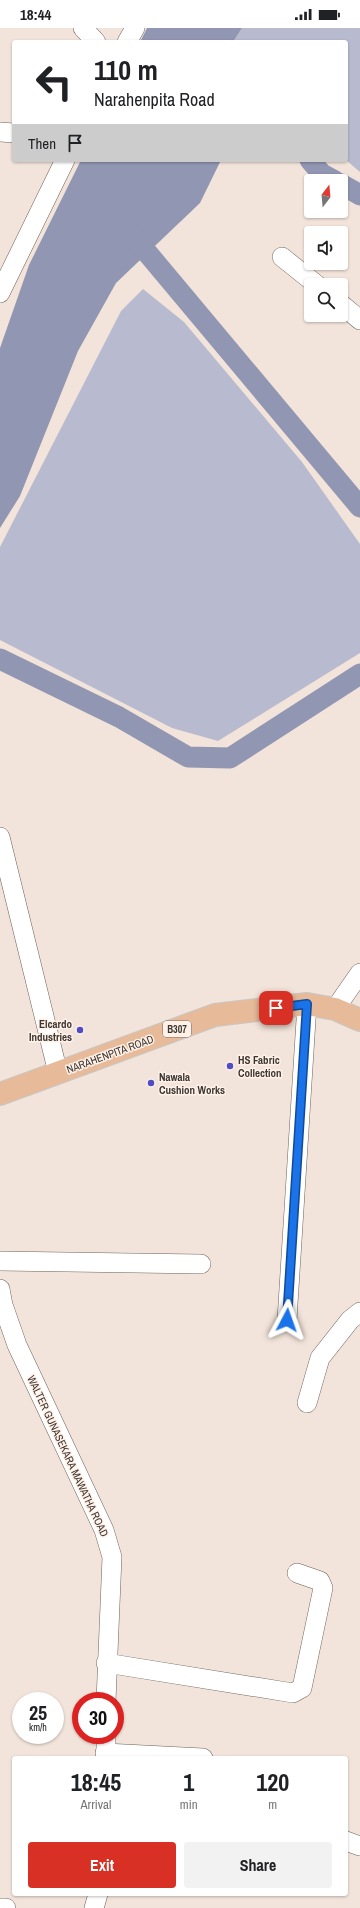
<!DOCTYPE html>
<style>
:root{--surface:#fff;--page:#f2f2f2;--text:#202124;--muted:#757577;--accent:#d93025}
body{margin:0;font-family:"Archivo Narrow",sans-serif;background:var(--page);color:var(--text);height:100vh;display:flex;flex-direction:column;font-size:15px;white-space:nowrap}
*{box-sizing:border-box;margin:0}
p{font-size:13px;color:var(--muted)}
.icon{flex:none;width:22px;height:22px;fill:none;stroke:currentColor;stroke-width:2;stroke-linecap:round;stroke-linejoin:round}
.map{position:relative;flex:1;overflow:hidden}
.details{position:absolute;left:12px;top:1728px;width:336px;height:140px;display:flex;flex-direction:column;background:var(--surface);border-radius:4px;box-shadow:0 1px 3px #0004}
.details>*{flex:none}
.banner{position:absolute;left:12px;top:12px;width:336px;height:122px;border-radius:4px;box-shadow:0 1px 3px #0004;background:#fff;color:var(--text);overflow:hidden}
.needle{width:26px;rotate:16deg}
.buttons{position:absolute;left:304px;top:146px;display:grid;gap:8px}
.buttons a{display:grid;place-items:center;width:44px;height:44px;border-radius:4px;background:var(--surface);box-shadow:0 1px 3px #0004;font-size:20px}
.speed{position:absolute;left:12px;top:1664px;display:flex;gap:8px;font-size:20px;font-weight:700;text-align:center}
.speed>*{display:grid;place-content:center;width:52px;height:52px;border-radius:50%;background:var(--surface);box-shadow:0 1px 3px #0004;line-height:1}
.speed small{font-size:10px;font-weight:400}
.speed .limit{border:6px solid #d22;background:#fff;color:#111}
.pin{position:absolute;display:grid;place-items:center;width:34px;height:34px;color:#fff;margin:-17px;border-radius:8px;box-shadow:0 2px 6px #0006}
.me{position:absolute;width:44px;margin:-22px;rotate:4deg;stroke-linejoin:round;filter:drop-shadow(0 0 3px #0008)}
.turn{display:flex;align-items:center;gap:14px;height:84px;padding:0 16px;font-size:18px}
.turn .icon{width:52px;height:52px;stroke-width:2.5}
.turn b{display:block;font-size:28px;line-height:34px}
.then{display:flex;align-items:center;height:38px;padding:0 16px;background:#0003;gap:8px;font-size:15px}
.eta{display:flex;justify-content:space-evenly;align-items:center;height:68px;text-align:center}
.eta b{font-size:24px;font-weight:700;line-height:28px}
.button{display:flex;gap:8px;margin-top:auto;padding:8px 16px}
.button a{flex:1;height:46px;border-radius:4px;background:var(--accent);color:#fff;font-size:16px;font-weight:700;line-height:46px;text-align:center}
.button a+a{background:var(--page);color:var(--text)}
.status{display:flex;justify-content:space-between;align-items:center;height:28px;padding:0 20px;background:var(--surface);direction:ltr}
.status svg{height:11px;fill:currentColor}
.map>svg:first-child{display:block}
.green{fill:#b8bbcf}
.water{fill:#9196b2}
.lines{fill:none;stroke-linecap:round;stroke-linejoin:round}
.canal{stroke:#9196b2;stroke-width:21}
.street-casing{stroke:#6e625a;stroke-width:20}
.primary-casing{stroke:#c8c7c6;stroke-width:24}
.street{stroke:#fff;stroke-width:19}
.primary{stroke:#e7bb99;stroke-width:22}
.route-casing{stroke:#114b97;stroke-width:10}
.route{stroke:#1a73e8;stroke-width:7}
.poi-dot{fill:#4f4dc4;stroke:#fff1e8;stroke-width:1.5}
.labels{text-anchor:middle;stroke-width:3;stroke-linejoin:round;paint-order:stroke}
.shield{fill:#fff1e8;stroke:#766e69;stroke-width:1}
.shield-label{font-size:10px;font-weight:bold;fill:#3b3632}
.poi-label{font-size:11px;font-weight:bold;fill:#3b3632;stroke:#fff1e8;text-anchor:start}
.street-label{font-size:11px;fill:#3b3632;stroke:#fff1e8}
</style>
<div class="status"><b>18:44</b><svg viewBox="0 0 49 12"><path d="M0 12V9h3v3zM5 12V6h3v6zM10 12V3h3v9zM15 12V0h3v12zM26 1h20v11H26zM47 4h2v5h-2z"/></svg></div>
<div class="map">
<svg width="360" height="1880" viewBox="0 0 360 1880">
<rect width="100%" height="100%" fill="#f2e4da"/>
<g class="green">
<path d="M 242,0 L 360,0 L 360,144 L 346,132 L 346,14 L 233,14 Z"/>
<path d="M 143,261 L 184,294 L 302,434 L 360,516 L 360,625 L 218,713 L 172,700 L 0,612 L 0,519 L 121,283 Z"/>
</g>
<g class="water">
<path d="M 147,0 L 242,0 L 233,14 L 140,14 Z"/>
<path d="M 81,132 L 221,132 L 200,175 L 116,255 L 78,323 L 20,468 L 0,500 L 0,320 L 29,237 Z"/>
</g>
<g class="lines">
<g class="canal">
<path d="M 310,132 L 322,146 L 335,153"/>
<path d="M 341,156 L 360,167"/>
<path d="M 129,203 L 360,479"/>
<path d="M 0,631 L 119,689 L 188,729 L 230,730 L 360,646"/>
</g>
<g class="street-casing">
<g id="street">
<path d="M 83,0 L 96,14"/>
<path d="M 127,14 L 135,0"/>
<path d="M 0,104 L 14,105"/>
<path d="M 282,229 L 317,257"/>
<path d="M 0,265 L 65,132"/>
<path d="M 341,276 L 360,292"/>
<path d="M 0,809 L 58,1045"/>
<path d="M 335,981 L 360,945"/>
<path d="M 0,1233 L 201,1236"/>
<path d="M 0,1261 L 3,1277 L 17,1317 L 104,1502 L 112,1529 L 106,1673"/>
<path d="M 287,1292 L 307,976"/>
<path d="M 307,1375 L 320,1330 L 350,1292 L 360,1284"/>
<path d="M 106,1635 L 293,1665 L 302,1660 L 323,1560 L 320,1553 L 297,1545"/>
<path d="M 106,1707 L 106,1730"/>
<path d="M 105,1725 L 203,1730"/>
<path d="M 346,1813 L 360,1818"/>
<path d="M 0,1880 L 6,1880"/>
<path d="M 94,1880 L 98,1866"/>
</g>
</g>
<g class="primary-casing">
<path id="primary" d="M 0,1066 L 215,987 L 307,976 L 335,981 L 360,992"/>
</g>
<use href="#street" class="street"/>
<use href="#primary" class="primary"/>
</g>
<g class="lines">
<g class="route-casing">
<path id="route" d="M 276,980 L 307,976 L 287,1292"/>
</g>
<use href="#route" class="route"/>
</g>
<g class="poi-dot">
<circle cx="80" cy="1002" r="4"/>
<circle cx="230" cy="1038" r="4"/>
<circle cx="151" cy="1055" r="4"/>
</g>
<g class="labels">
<rect class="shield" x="163" y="993" width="28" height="16" rx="3"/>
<g class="shield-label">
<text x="177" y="1005">B307</text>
</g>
<g class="poi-label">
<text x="72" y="1000" text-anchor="end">Elcardo<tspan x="72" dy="13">Industries</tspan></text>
<text x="238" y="1036">HS Fabric<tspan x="238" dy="13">Collection</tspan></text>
<text x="159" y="1053">Nawala<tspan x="159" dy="13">Cushion Works</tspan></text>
</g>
<g class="street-label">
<text transform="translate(110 1026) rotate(-20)" y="4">NARAHENPITA ROAD</text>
<text transform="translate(68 1428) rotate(65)" y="4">WALTER GUNASEKARA MAWATHA ROAD</text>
</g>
</g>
</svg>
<div class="buttons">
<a><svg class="needle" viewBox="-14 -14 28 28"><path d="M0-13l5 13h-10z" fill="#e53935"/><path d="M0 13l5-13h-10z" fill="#757577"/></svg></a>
<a><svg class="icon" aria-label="sound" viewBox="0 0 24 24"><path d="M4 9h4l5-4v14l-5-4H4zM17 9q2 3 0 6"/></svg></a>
<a><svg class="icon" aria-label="search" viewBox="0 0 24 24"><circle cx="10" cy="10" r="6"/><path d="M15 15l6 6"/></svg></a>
</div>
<div class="speed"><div>25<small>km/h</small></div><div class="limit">30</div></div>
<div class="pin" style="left:276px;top:980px;background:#d93025"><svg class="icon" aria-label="arrive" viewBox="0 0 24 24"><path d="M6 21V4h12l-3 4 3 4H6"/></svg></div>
<svg class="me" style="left:287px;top:1292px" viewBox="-20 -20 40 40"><path d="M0-17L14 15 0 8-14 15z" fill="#1a73e8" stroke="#fff" stroke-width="4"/></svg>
<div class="banner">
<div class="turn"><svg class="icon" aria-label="left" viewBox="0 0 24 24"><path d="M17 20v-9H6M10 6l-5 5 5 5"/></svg><div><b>110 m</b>Narahenpita Road</div></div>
<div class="then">Then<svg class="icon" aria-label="arrive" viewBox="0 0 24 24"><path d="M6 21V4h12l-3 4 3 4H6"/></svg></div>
</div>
<section class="details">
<div class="eta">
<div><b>18:45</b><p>Arrival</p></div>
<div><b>1</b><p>min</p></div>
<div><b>120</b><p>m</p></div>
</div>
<div class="button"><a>Exit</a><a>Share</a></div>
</section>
</div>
